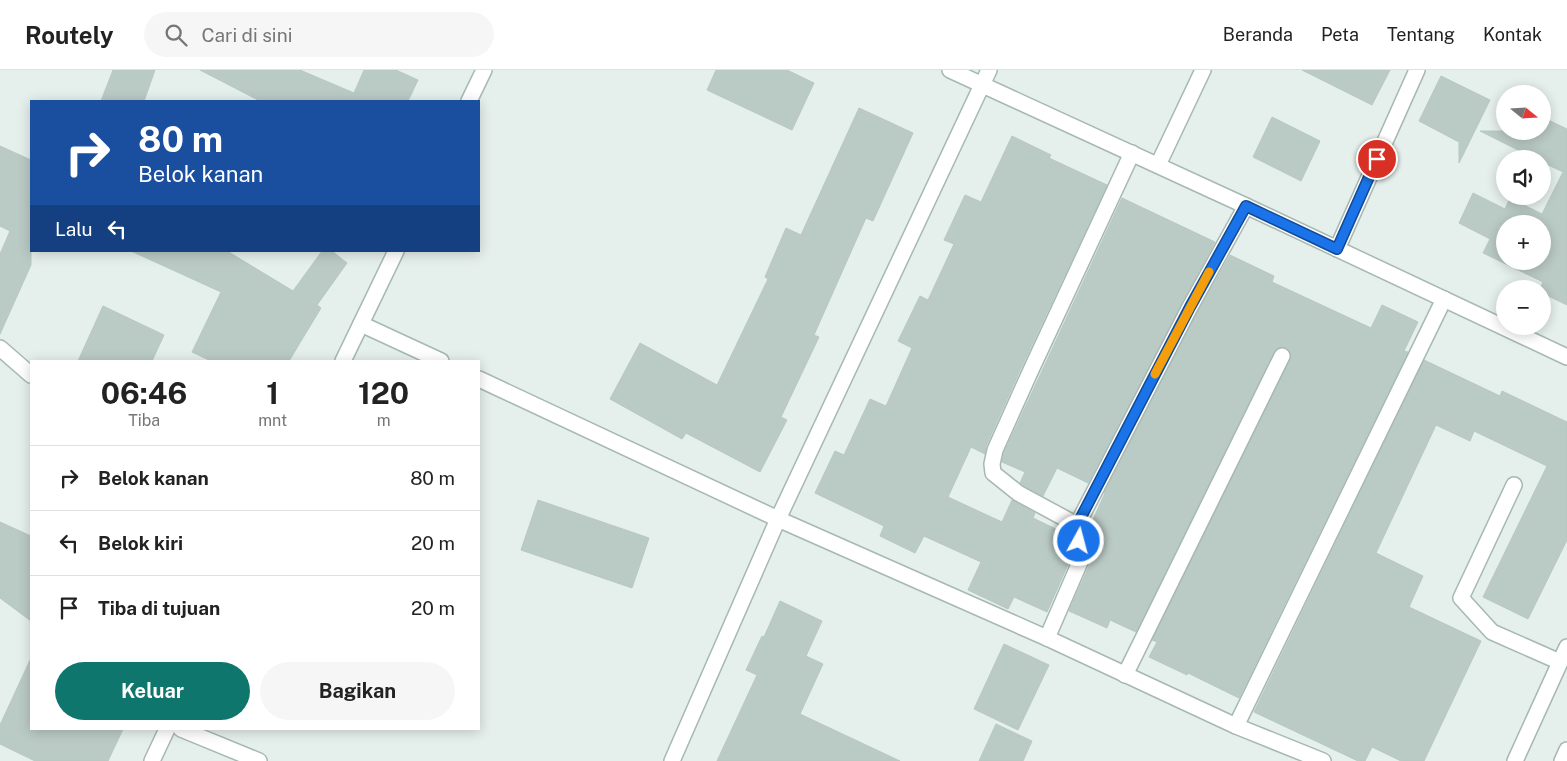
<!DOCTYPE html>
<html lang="id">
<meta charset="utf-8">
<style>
:root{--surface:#fff;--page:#f6f6f6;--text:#222;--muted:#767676;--line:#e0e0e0;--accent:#0f766e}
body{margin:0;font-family:"Public Sans",sans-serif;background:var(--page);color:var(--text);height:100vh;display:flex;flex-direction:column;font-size:19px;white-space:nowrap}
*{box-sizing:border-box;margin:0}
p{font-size:16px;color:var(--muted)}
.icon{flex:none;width:28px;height:28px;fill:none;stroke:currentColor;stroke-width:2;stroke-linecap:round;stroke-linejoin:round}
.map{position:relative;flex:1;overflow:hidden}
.details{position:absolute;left:30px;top:290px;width:450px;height:370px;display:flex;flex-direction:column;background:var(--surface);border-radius:0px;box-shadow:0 2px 12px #0003}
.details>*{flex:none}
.guide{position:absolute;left:30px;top:30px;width:450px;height:152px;border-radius:0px;box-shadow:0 2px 12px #0003;background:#1a4fa0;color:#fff;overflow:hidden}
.needle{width:32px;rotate:108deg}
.fabs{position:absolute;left:1496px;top:15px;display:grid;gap:10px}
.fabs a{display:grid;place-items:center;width:55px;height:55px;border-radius:50%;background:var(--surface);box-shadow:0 2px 12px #0003;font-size:25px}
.pin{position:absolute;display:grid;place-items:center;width:42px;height:42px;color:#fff;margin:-21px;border:2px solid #fff;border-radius:50%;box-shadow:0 1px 5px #0007}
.me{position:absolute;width:55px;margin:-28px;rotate:7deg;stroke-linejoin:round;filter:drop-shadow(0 0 4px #0008)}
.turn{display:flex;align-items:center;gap:18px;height:105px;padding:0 25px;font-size:22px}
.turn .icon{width:65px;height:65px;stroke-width:2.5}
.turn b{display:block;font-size:35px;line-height:42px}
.then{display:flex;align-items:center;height:48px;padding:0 25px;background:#0003;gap:10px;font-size:19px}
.eta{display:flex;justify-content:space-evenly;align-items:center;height:85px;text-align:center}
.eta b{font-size:30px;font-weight:700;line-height:35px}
.button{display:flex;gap:10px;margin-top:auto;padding:10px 25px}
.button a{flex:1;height:58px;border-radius:30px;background:var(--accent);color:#fff;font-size:20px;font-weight:700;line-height:58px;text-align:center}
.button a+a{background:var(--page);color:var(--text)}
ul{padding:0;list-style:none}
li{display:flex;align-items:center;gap:15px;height:65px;padding:0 25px;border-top:1px solid var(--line)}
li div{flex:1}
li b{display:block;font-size:19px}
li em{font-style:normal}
header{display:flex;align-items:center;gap:30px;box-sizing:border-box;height:70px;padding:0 25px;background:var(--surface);border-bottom:1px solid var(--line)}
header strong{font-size:24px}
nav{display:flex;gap:28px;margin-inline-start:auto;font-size:18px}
.search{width:350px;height:45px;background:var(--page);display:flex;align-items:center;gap:12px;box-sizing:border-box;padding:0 18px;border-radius:28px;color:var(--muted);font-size:19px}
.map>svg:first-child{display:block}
.building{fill:#bacac4;stroke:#b7c9c3;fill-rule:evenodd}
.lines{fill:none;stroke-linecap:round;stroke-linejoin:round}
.minor-casing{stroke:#a7b8b3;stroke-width:18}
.minor{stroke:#fff;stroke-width:15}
.route-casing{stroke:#114b97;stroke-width:12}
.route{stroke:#1a73e8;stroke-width:9}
.slow{stroke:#f59e0b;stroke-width:9}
</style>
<header>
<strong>Routely</strong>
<div class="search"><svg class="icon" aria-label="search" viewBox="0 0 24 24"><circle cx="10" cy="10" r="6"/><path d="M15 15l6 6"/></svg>Cari di sini</div>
<nav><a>Beranda</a><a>Peta</a><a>Tentang</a><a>Kontak</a></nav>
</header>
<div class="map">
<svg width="1567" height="691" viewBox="0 0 1567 691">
<rect width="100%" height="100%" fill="#e5efeb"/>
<g class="building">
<path d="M 113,0 L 155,0 L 144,31 L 101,31 Z"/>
<path d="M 200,0 L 300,0 L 354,23 L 364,0 L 396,0 L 418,10 L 408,31 L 260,31 Z"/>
<path d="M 716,0 L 787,0 L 814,13 L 792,60 L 707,20 Z"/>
<path d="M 1302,0 L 1390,0 L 1372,35 Z"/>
<path d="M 1441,6 L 1490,30 L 1459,93 L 1459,72 L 1419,51 Z"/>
<path d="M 859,38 L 913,63 L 873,151 L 866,148 L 814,265 L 819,267 L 781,347 L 787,350 L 760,402 L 686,363 L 682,369 L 610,329 L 640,273 L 717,315 L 768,209 L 765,207 L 786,158 L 801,165 Z"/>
<path d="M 1272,47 L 1320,71 L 1301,111 L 1253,87 Z"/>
<path d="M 1542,47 L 1567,59 L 1567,235 L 1542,223 L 1542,219 L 1540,219 L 1543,212 L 1483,183 L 1490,169 L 1459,153 L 1473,123 L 1505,139 L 1510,128 L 1542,144 L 1563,102 L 1542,92 L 1542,89 L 1536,89 L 1480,61 L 1542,61 ZM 1505,154 L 1542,154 L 1542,191 L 1505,191 Z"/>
<path d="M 1012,66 L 1051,85 L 1049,88 L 1107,115 L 1022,296 L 986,376 L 985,384 L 971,377 L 948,427 L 1002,452 L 1012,430 L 1035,443 L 1033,448 L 1068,465 L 1070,490 L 1047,542 L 1014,527 L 1008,539 L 968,520 L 981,492 L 924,466 L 915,483 L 880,466 L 884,456 L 815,423 L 835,381 L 844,385 L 870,329 L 886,336 L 912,278 L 898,271 L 920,226 L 928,230 L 954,174 L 944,170 L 965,125 L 981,132 Z"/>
<path d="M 0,76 L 31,90 L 31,195 L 0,264 L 0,184 L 10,161 L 0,156 Z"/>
<path d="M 1122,128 L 1215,172 L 1182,233 L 1088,413 L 1057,398 L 1043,426 L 1020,413 L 1025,402 L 1002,392 L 1004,383 Z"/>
<path d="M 131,181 L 227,181 L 293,221 L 322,181 L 332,181 L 347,193 L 317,235 L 321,238 L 289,291 L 211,291 L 192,282 L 221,222 Z"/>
<path d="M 1230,185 L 1274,206 L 1272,212 L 1371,258 L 1382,235 L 1418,252 L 1404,281 L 1408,282 L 1239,628 L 1188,603 L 1187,605 L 1149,587 L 1157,572 L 1152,570 L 1290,290 L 1291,285 L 1287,278 L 1281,277 L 1276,279 L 1274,282 L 1136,562 L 1110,550 L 1107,558 L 1069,541 L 1089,496 L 1087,463 L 1105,423 L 1104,423 L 1198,241 Z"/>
<path d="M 103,236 L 164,265 L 152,291 L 78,291 Z"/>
<path d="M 1424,290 L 1500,326 L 1502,321 L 1567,352 L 1567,470 L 1528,549 L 1483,527 L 1547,396 L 1474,361 L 1470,371 L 1436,355 L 1376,483 L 1423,506 L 1409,537 L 1481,571 L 1424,691 L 1401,691 L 1372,677 L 1365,691 L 1358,691 L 1254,642 Z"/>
<path d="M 538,430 L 649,468 L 632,518 L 521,480 Z"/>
<path d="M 0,452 L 31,466 L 31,551 L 0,528 Z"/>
<path d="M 780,531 L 822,551 L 806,586 L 823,594 L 800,644 L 900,691 L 717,691 L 757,605 L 746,600 L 762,566 L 764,567 Z"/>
<path d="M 1004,574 L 1049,595 L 1018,660 L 974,639 Z"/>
<path d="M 31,588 L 31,659 L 123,659 L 108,691 L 35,691 L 0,674 L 0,655 Z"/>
<path d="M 996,654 L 1032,671 L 1023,691 L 979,691 Z"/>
</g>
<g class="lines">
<g class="minor-casing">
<g id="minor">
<path d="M 950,0 L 1246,136 L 1567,287"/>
<path d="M 469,31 L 484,0"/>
<path d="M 1158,95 L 1203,0"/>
<path d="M 1337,179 L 1417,0"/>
<path d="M 361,254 L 441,291"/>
<path d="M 0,278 L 31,305"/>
<path d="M 343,291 L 396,181"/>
<path d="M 479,309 L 778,449 L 1047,568 L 1236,656 L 1323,691"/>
<path d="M 1514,415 L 1461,528 L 1492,562 L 1560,592"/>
<path d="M 1077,455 L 1018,423 L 993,403 L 992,394 L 995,380 L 1031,300 L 1132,83"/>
<path d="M 1047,568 L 1080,492 L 1077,455 L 1190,237 L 1246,136"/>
<path d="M 1125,605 L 1282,286"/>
<path d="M 1236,656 L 1444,229"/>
<path d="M 181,659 L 259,691"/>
<path d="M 152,691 L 167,659"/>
<path d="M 672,691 L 778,449 L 989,0"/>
<path d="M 1515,691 L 1567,577"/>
<path d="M 1562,691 L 1567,680"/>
</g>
</g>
<use href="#minor" class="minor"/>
</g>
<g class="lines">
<g class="route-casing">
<path id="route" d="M 1079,471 L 1077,455 L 1190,237 L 1246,136 L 1337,179 L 1377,89"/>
</g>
<use href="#route" class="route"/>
<path class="slow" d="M 1155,304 L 1209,202"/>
</g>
</svg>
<div class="fabs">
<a><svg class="needle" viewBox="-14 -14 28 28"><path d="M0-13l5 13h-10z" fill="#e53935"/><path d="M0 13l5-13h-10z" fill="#767676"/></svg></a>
<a><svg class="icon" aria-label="sound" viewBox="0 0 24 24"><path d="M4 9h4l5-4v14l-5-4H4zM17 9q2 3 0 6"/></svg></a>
<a>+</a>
<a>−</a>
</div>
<div class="pin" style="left:1377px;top:89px;background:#d93025"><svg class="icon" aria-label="arrive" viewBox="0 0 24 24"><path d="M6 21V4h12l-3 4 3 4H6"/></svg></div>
<svg class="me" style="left:1079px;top:471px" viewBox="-20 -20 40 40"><circle r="17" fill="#1a73e8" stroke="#fff" stroke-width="3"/><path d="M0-11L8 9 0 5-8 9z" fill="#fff"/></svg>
<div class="guide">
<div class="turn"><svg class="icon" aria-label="right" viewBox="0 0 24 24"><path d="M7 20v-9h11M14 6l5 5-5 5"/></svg><div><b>80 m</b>Belok kanan</div></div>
<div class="then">Lalu<svg class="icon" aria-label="left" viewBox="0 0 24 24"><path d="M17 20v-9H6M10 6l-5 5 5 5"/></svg></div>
</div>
<section class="details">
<div class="eta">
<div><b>06:46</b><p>Tiba</p></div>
<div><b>1</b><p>mnt</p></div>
<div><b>120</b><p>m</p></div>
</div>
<ul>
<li><svg class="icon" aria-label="right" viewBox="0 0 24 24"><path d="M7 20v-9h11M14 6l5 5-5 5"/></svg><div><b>Belok kanan</b></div><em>80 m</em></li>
<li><svg class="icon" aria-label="left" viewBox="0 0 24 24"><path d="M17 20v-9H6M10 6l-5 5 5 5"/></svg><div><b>Belok kiri</b></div><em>20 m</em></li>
<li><svg class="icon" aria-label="arrive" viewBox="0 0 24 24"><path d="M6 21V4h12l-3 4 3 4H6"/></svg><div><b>Tiba di tujuan</b></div><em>20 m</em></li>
</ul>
<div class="button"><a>Keluar</a><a>Bagikan</a></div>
</section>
</div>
